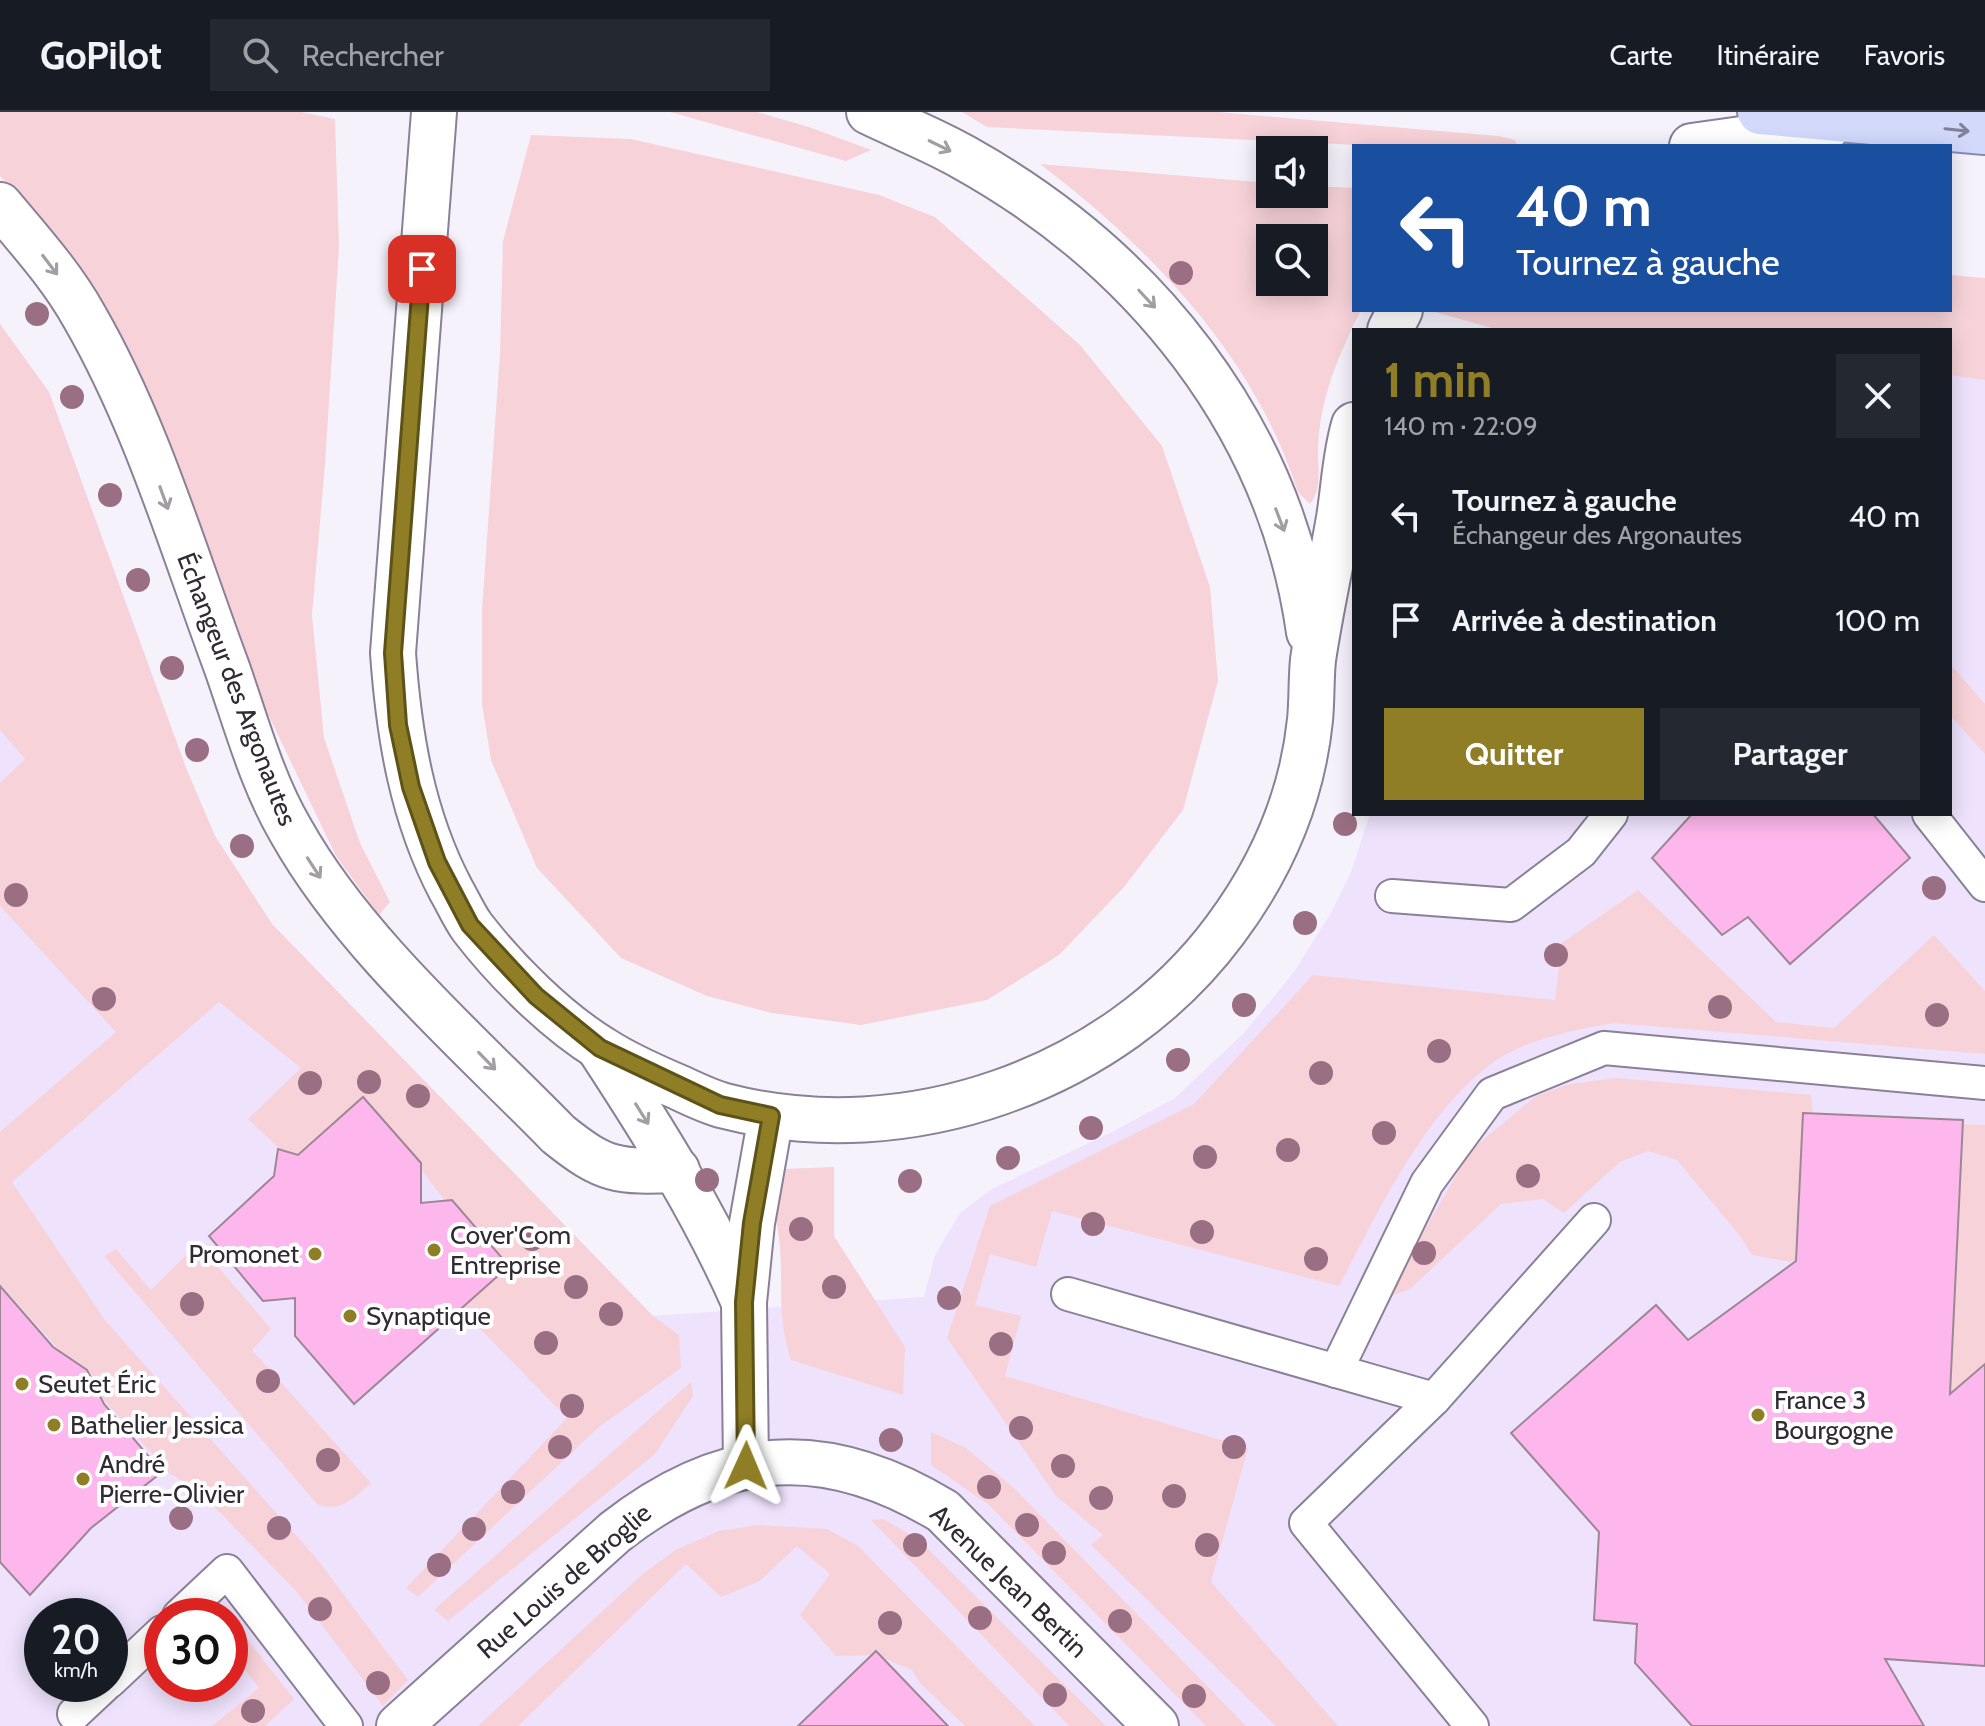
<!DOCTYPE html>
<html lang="fr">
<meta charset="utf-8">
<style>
:root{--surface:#171b24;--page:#242831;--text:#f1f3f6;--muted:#9ea1a6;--line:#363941;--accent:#8f7e25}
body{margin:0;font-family:Cabin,sans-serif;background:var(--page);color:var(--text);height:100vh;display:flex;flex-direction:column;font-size:30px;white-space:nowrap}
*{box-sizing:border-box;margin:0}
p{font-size:26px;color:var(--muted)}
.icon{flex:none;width:44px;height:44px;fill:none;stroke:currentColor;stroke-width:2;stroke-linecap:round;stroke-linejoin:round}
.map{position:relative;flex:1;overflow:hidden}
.side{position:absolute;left:1352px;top:216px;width:600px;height:488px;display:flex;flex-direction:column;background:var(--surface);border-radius:0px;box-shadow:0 4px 20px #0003}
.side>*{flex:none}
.top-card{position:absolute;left:1352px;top:32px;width:600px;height:168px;border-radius:0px;box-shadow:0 4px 20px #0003;background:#1a4fa0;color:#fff;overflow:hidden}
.controls{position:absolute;left:1256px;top:24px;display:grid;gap:16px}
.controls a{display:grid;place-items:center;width:72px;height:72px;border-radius:0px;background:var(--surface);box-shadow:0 4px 20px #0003;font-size:40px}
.speed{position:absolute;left:24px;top:1486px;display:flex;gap:16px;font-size:40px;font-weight:700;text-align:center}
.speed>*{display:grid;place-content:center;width:104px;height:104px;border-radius:50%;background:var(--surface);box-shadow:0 4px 20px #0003;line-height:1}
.speed small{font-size:20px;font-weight:400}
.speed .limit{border:12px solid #d22;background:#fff;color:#111}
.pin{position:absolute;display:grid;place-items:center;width:68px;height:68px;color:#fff;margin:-34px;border-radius:16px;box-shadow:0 4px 12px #0006}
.me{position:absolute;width:88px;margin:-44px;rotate:1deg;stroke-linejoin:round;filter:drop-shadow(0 0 6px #0008)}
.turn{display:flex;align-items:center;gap:28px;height:168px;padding:0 32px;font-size:36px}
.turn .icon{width:104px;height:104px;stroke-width:2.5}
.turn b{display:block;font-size:56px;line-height:68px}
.round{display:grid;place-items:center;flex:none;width:84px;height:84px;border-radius:0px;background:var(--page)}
.summary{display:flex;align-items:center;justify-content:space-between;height:136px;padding:0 32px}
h1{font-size:48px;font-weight:800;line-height:60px;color:var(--accent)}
.cta{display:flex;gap:16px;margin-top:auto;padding:16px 32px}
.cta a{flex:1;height:92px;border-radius:0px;background:var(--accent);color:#fff;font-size:32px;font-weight:800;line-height:92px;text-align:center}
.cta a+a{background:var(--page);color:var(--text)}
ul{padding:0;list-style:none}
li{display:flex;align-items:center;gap:24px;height:104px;padding:0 32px}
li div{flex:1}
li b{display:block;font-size:30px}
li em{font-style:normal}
header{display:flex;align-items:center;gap:48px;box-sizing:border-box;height:112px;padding:0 40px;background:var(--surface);border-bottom:2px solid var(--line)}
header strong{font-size:38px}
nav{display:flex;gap:44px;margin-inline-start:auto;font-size:28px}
.search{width:560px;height:72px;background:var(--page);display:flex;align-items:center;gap:20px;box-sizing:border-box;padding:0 28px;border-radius:0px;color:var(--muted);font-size:30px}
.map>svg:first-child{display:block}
.built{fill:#eee2fc;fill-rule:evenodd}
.green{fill:#f7d3d9;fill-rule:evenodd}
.building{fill:#feb7ec;stroke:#9d8696;stroke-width:2}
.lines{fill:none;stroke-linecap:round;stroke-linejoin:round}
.service-casing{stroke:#8a8097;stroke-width:36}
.minor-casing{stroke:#8a8097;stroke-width:48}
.primary-casing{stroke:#858cb3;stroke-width:48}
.service{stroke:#fff;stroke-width:32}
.minor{stroke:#fff;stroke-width:44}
.primary{stroke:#d2d9fb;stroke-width:44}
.tree{fill:#9b6f83}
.oneway{stroke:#808298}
.oneway2{stroke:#a19fa4}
.route-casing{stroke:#5d5218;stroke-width:20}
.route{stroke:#8f7e25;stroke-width:14}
.poi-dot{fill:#8f7e25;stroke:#fff;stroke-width:3}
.labels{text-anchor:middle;stroke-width:8;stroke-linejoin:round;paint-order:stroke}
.street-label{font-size:26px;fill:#2f2a34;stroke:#fff}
.poi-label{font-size:26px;fill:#2f2a34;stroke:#fff;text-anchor:start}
</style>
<header>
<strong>GoPilot</strong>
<div class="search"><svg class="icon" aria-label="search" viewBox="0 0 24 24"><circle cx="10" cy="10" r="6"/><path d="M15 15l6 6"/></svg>Rechercher</div>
<nav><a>Carte</a><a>Itinéraire</a><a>Favoris</a></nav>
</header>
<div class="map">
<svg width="1985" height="1614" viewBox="0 0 1985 1614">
<rect width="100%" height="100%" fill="#f6f2fc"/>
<path class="built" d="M 0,212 L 49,280 L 186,656 L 215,724 L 272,812 L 653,1204 L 924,1185 L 935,1143 L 960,1101 L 992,1077 L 1112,1020 L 1175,986 L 1243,922 L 1294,860 L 1331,801 L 1351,760 L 1370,702 L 1950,702 L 1950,241 L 1985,244 L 1985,1614 L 0,1614 ZM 42,1504 L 110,1504 L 110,1572 L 42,1572 ZM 162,1504 L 230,1504 L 230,1572 L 162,1572 Z"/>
<g class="green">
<path d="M 0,0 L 301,0 L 335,7 L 339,135 L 325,352 L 312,503 L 324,626 L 360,731 L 390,790 L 379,803 L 336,744 L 255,575 L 174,343 L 95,176 L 0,64 Z"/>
<path d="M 670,0 L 757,0 L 809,15 L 871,38 L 846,49 Z"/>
<path d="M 962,0 L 1218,0 L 1498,24 L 1515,28 L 1518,34 L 1377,34 L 987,15 Z"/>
<path d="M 531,23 L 631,27 L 879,83 L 935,105 L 1080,233 L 1162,334 L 1210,475 L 1218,569 L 1183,698 L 1124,775 L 1059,843 L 987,888 L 861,913 L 772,901 L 707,884 L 621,846 L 537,756 L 491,648 L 482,592 L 482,498 L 500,241 L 503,129 Z"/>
<path d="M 1040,52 L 1270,71 L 1270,82 L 1314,82 L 1314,74 L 1354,76 L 1354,198 L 1361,198 C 1339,242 1319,288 1318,338 C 1318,356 1322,378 1310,392 L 1298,380 C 1255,245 1152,137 1040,52 ZM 1270,126 L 1314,126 L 1314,170 L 1270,170 Z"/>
<path d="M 1950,163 L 1985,166 L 1985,268 L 1950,263 L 1950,218 L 1499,218 L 1435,200 L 1950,198 Z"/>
<path d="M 0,212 L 49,280 L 186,656 L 215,724 L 272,812 L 653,1204 L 679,1223 L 681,1256 L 599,1315 L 418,1485 L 406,1476 L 567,1306 L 461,1197 L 503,1159 L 504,1148 L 445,1089 L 421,1057 L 421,1051 L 371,993 L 354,993 L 298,1043 L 290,1041 L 287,1044 L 248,1007 L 301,956 L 219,890 L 12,1070 L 104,1207 L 317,1447 L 408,1568 L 383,1594 L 296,1479 L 196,1376 L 170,1362 L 0,1172 L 0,1020 L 116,920 L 0,794 L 0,671 L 25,647 L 0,618 Z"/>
<path d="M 1950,552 L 1985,592 L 1985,642 L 1950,603 Z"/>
<path d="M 1638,778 L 1776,910 L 1834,916 L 1934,823 L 1985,879 L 1985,942 L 1614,911 C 1573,918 1522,928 1488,954 C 1422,1005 1377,1102 1339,1174 L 1052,1099 L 1036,1155 L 990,1142 L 975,1193 L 1021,1204 L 1005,1264 L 1248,1336 L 1211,1470 L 1338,1614 L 1276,1614 L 1091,1433 L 1103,1423 L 1056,1384 L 947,1226 L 990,1094 L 1194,992 L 1313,863 L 1555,888 L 1562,831 Z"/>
<path d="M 1616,966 L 1811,983 L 1813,1001 L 1803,1002 L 1796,1151 L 1752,1143 L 1740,1124 L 1677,1048 L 1648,1039 L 1620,1050 L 1564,1101 L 1543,1087 L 1501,1092 L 1410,1177 L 1385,1186 L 1471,1038 L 1536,984 L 1570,972 Z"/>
<path d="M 1963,1012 L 1985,1013 L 1985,1252 L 1946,1285 L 1953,1217 Z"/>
<path d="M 834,1055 L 834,1124 L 905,1235 L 903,1283 L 791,1248 C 777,1203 783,1179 780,1136 C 778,1103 766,1088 784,1057 Z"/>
<path d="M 198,1131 L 271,1217 L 252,1238 L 371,1371 C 353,1386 343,1400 318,1393 L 104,1144 L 116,1137 L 151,1178 Z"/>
<path d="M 691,1270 L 693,1284 L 655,1342 L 448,1509 L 434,1498 Z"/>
<path d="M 931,1320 L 966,1336 L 1014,1376 L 1246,1614 L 1206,1614 L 989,1393 L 931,1353 Z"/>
<path d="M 883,1407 L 918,1427 L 1106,1614 L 1069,1614 L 871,1408 Z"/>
<path d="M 758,1413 L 827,1417 L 858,1434 L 1035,1614 L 965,1614 L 920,1571 L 912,1558 L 876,1543 L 836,1544 L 800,1503 L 830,1462 L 797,1434 L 760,1469 L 721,1485 L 686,1452 L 518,1614 L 478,1614 L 644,1461 L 677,1437 L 719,1419 Z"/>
<path d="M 248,1528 L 294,1587 L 265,1614 L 212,1614 L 259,1576 L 230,1539 L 230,1529 Z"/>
</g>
<g class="building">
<path d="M 1692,702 L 1873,702 L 1910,746 L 1790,852 L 1748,805 L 1722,823 L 1652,746 Z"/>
<path d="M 363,985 L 421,1051 L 421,1091 L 452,1088 L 509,1154 L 354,1292 L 295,1224 L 295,1186 L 263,1189 L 209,1124 L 274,1064 L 278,1037 L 298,1043 Z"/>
<path d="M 1803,1001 L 1963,1008 L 1950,1282 L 1985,1252 L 1985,1554 L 1885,1547 L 1924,1614 L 1692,1614 L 1635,1551 L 1637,1512 L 1594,1508 L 1599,1420 L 1511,1321 L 1656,1193 L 1688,1228 L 1796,1149 Z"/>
<path d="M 0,1174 L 53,1235 L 87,1258 L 104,1292 L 162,1360 L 91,1416 L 30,1483 L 0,1450 Z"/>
<path d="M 876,1539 L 948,1614 L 798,1614 Z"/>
</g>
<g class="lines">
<g class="service-casing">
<g id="service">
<path d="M 1929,702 L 1985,773"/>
<path d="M 1392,784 L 1511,793 L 1581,740 L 1611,702"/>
<path d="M 1068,1182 L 1434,1287"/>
<path d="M 1336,1259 L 1427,1071 L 1492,982 L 1604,936 L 1985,971"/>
<path d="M 179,1504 L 227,1459 L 346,1614"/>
<path d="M 110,1569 L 162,1520"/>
<path d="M 74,1602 L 106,1572"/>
<path d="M 1472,1614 L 1306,1411 L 1434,1287 L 1594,1108"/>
</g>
</g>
<g class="minor-casing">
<g id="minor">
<path d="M 434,0 L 393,541 C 399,624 412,704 451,778 C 458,790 464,804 472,815 C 505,858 556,909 602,937 C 625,952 652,964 678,975 C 693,982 709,990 725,994 C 906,1041 1114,968 1225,818 C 1272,755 1302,686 1310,608 C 1312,588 1311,568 1313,548 C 1320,500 1331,453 1339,406 C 1344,375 1345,343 1354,313"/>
<path d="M 869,0 C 900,15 933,28 963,45 C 1143,145 1280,313 1309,520"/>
<path d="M 1692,34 L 1828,15"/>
<path d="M 0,93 C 30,129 61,163 84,204 C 147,313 183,438 227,556 C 246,610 262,670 291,719 C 353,830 469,931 558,1022 C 605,1060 618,1060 677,1058"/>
<path d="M 1390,218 L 1400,198"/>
<path d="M 601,939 C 654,1020 704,1100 743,1188"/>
<path d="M 746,1354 L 744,1190 L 752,1111 L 771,1004"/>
<path d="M 399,1614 L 615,1420 C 724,1335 824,1327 943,1399 L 1156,1614"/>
</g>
</g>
<g class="primary-casing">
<path id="primary" d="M 1760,0 L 1985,20"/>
</g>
<use href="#service" class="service"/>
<use href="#minor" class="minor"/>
<use href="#primary" class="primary"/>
</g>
<g class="tree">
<circle cx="1181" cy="161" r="12"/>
<circle cx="37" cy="202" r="12"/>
<circle cx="72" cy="285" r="12"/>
<circle cx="110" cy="383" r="12"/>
<circle cx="138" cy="468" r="12"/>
<circle cx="172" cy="556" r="12"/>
<circle cx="197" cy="638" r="12"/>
<circle cx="1345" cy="712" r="12"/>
<circle cx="242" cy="734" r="12"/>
<circle cx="1934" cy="776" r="12"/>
<circle cx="16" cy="783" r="12"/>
<circle cx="1305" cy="811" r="12"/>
<circle cx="1556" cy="843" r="12"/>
<circle cx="104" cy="887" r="12"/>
<circle cx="1244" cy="893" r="12"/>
<circle cx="1720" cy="895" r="12"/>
<circle cx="1937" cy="903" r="12"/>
<circle cx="1439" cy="939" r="12"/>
<circle cx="1178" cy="948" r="12"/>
<circle cx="1321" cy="961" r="12"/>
<circle cx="369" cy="970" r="12"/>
<circle cx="310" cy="971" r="12"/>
<circle cx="418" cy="984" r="12"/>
<circle cx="1091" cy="1016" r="12"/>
<circle cx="1384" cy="1021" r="12"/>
<circle cx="1288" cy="1038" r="12"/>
<circle cx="1205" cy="1045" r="12"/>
<circle cx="1008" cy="1046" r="12"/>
<circle cx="1528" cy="1064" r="12"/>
<circle cx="707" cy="1068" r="12"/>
<circle cx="910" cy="1069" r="12"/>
<circle cx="1093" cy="1112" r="12"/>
<circle cx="801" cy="1117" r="12"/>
<circle cx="1202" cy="1120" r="12"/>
<circle cx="532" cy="1127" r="12"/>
<circle cx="1424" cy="1141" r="12"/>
<circle cx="1316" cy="1147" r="12"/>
<circle cx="576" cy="1175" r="12"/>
<circle cx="834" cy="1175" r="12"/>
<circle cx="949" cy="1186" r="12"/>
<circle cx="192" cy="1192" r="12"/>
<circle cx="611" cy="1202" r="12"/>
<circle cx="546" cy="1231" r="12"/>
<circle cx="1001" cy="1232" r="12"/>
<circle cx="268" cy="1269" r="12"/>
<circle cx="572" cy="1294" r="12"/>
<circle cx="1021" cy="1316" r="12"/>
<circle cx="891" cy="1328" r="12"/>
<circle cx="560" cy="1335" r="12"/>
<circle cx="1234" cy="1335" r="12"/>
<circle cx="328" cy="1348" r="12"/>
<circle cx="1063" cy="1354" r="12"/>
<circle cx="989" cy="1375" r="12"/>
<circle cx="513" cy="1380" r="12"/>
<circle cx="1174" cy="1384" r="12"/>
<circle cx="1101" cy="1386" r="12"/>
<circle cx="181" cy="1406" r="12"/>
<circle cx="1027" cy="1413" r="12"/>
<circle cx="279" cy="1416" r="12"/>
<circle cx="474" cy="1417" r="12"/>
<circle cx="915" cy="1433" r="12"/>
<circle cx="1207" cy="1433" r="12"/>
<circle cx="1054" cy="1441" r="12"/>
<circle cx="439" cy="1453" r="12"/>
<circle cx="320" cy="1497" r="12"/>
<circle cx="980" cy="1506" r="12"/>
<circle cx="1120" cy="1509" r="12"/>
<circle cx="890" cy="1511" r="12"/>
<circle cx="378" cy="1571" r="12"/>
<circle cx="1055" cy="1583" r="12"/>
<circle cx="1194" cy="1584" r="12"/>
<circle cx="253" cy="1599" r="12"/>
</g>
<defs><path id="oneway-shaft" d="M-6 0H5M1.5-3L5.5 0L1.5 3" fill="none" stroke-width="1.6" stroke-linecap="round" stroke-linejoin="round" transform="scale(2)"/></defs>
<use class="oneway" href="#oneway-shaft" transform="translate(1957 18) rotate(6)"/>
<g class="oneway2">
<use href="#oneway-shaft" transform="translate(940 34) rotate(26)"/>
<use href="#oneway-shaft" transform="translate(50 153) rotate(53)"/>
<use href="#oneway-shaft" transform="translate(1147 187) rotate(47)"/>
<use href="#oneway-shaft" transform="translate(164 386) rotate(70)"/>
<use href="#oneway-shaft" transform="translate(1280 408) rotate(69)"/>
<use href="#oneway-shaft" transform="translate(314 756) rotate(57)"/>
<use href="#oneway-shaft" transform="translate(487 949) rotate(46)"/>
<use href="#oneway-shaft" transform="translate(642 1002) rotate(58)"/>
</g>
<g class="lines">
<g class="route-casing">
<path id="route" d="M 422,157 L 393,541 L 398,613 L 411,675 L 437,750 L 470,813 L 536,884 L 600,936 L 720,993 L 771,1004 L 752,1111 L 744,1190 L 746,1354"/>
</g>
<use href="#route" class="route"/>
</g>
<g class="poi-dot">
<circle cx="434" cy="1138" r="8"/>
<circle cx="315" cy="1142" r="8"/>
<circle cx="350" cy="1204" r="8"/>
<circle cx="22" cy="1272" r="8"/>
<circle cx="1758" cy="1303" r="8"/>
<circle cx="54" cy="1313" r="8"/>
<circle cx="83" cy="1367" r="8"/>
</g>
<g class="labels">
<g class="street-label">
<text transform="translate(237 577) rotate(69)" y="9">Échangeur des Argonautes</text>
<text transform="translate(564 1469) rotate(-41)" y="9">Rue Louis de Broglie</text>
<text transform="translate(1009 1469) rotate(44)" y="9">Avenue Jean Bertin</text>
</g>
<g class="poi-label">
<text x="450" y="1132">Cover'Com<tspan x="450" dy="30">Entreprise</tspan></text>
<text x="299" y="1151" text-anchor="end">Promonet</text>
<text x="366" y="1213">Synaptique</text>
<text x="38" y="1281">Seutet Éric</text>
<text x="1774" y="1297">France 3<tspan x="1774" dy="30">Bourgogne</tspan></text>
<text x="70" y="1322">Bathelier Jessica</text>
<text x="99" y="1361">André<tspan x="99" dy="30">Pierre-Olivier</tspan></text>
</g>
</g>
</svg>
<div class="controls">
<a><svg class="icon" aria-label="sound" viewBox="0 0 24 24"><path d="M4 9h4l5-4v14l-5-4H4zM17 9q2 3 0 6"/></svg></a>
<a><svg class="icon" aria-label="search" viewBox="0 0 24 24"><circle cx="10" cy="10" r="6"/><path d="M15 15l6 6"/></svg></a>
</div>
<div class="speed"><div>20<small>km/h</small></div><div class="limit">30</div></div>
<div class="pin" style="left:422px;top:157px;background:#d93025"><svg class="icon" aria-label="arrive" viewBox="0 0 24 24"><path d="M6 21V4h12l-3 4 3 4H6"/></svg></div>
<svg class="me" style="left:746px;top:1354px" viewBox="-20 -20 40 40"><path d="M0-17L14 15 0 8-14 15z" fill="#8f7e25" stroke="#fff" stroke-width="4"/></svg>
<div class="top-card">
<div class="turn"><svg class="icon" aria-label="left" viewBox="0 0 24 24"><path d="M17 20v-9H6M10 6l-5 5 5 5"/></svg><div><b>40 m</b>Tournez à gauche</div></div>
</div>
<section class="side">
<div class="summary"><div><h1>1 min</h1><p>140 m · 22:09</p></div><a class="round"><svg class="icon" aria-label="close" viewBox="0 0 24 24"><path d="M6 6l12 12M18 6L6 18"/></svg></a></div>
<ul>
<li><svg class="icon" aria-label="left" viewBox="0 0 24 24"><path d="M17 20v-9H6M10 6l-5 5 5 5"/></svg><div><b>Tournez à gauche</b><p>Échangeur des Argonautes</p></div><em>40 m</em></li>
<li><svg class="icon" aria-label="arrive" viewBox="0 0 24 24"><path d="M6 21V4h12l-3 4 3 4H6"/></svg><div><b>Arrivée à destination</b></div><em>100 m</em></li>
</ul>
<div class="cta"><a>Quitter</a><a>Partager</a></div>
</section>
</div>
